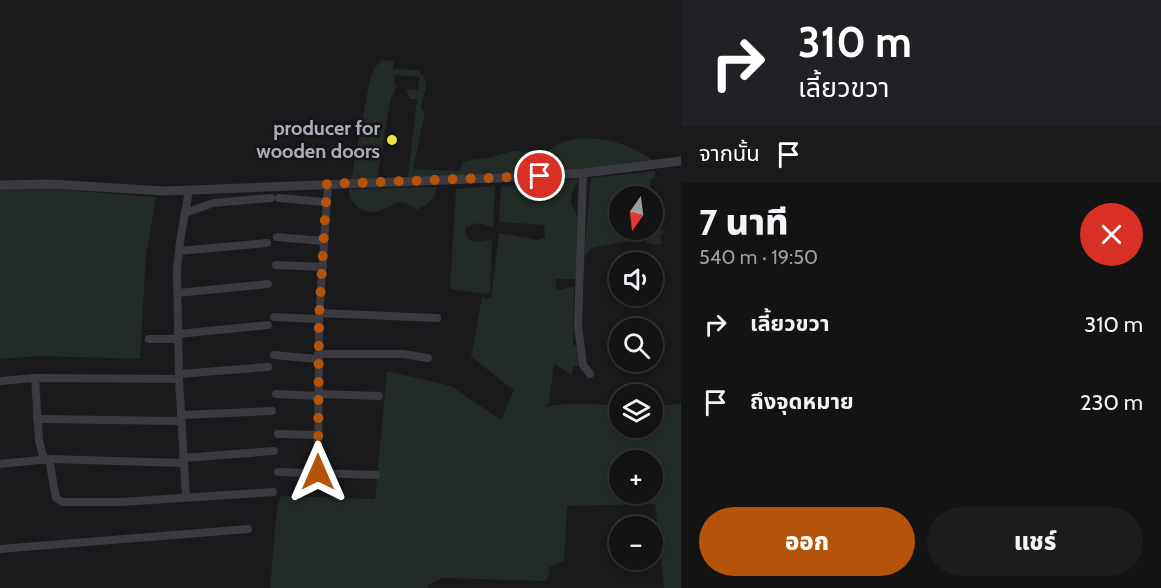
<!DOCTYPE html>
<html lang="th">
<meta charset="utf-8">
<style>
:root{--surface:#141314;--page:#1d1c1d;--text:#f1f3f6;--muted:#9d9ea0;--line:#333234;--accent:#b45309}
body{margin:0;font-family:Cabin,"Noto Sans Thai",sans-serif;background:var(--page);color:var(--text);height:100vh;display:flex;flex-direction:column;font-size:22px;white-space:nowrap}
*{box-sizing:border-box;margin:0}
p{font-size:20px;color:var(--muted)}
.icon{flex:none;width:33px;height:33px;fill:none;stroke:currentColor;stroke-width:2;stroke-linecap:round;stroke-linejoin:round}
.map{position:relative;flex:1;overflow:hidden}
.side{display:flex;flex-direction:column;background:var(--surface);width:480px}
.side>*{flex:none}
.banner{background:#202124;color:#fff;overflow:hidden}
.needle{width:39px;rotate:194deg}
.buttons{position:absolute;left:609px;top:186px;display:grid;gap:12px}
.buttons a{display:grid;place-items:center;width:54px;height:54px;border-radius:50%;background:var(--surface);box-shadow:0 3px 9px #0003,0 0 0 2px var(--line);font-size:30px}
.pin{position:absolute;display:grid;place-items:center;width:51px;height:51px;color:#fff;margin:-26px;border:3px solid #fff;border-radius:50%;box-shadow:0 2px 6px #0007}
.me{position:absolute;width:66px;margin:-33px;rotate:0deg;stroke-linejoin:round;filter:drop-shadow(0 0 4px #0008)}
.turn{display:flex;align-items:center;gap:21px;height:126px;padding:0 18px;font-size:27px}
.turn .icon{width:78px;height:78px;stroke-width:2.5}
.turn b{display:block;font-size:42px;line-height:51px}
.then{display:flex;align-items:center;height:57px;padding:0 18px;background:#0003;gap:12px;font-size:22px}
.round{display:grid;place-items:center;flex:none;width:63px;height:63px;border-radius:32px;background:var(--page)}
.head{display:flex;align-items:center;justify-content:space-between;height:102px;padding:0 18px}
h1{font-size:36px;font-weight:800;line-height:45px}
.action{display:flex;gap:12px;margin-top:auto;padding:12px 18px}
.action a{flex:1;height:69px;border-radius:36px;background:var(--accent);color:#fff;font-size:24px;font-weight:800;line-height:69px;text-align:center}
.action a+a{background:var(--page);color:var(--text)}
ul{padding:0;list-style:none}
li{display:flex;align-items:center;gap:18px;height:78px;padding:0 18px}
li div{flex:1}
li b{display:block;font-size:22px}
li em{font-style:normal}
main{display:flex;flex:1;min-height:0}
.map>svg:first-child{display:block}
.green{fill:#232b26;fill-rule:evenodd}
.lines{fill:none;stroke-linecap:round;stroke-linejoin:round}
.minor{stroke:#3b3a40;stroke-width:8}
.tertiary{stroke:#3b3a40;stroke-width:9}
.route{stroke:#b45309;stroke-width:10;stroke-dasharray:0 18}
.poi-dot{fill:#efe33e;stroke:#151416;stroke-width:2}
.labels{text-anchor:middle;stroke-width:5;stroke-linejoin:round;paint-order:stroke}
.poi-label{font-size:20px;font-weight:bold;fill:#acacbb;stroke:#151416;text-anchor:end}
</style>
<main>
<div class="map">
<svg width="681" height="588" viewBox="0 0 681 588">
<rect width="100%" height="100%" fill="#1a191b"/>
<g class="green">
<path d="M 381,60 L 394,61 L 393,69 L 418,70 C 433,86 423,91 421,108 L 425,112 L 413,169 L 460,171 L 463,162 C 473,159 485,159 495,156 C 503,154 509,151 517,151 C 526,151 535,157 544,153 C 550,151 554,145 560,143 C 589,132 627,141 652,160 L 577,170 L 409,178 L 408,175 L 417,99 L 410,99 L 405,89 L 418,90 L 420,77 L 395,75 L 394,83 L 397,86 L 390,101 L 377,180 L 351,180 L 369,83 L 374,69 Z"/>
<path d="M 655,171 L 655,178 L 650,180 L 651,192 L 648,193 L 648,196 L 620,196 L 620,230 L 652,230 L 653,221 L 657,228 L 666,231 L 660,235 L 661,244 L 656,245 L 647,243 L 645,238 L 593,248 L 584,256 L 591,178 Z"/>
<path d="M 579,179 L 572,193 L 571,203 L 580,222 L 577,279 L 555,279 L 557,291 L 574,286 L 573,345 L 583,345 L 585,366 L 574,366 L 571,375 L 554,363 L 549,403 L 544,407 C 569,402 594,404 619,406 L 620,428 L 652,428 L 653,406 L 681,404 L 681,588 L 664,588 L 655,504 L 567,506 L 564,561 L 550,567 L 547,581 L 442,578 L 428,585 L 428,588 L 270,588 L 277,508 L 281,496 L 375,499 L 387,371 L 451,386 L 501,420 L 514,390 L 471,357 L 482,298 L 491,299 L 499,233 L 538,240 L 545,237 L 544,225 L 499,222 L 501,187 ZM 620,460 L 652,460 L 652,494 L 620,494 Z"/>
<path d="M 495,186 L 493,227 L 478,223 L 465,228 C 465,245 479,243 492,239 L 490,292 L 486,294 L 450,289 L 456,189 Z"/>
<path d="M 437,187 C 436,200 426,205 416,210 C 398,193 391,210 374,212 C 370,212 363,210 359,209 L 350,198 L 349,189 Z"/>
<path d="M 0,188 L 53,189 L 156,197 L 146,255 L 140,359 L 40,356 L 0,359 Z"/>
</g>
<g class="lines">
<g class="minor">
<path d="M 583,173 L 578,326 L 583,365 L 590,374"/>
<path d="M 279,198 L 325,202"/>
<path d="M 185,213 L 213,203 L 271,198"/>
<path d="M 277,237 L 323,241"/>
<path d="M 179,251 L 267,243"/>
<path d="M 276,265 L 323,267"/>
<path d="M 178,293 L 268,284"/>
<path d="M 319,313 L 437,318"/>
<path d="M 274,317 L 319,319"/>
<path d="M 178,334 L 268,325"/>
<path d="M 149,339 L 178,339"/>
<path d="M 318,354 L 403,354 L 428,358"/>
<path d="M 274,355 L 318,359"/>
<path d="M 179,374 L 268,367"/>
<path d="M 35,378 L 39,441 L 44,460"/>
<path d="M 0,381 L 35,378 L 179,379"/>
<path d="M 276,394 L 318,396"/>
<path d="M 318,394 L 379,396"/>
<path d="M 181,415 L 272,411"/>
<path d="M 37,419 L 181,421"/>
<path d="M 278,434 L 318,435"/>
<path d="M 183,458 L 274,451"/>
<path d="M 49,459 L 56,498 L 62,502 L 121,502 L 273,492"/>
<path d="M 0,464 L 49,459 L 184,463"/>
<path d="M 278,472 L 376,475"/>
<path d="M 318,473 L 319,319 L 328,184"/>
<path d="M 186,497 L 179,379 L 177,269 L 180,241 L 189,190"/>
<path d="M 0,549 L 248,529"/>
</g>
<path class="tertiary" d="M 0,185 L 49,184 L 165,191 L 497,178 L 584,173 L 681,161"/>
</g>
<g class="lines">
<path class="route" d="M 318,472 L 319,319 L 327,184 L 540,176"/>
</g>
<circle class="poi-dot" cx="392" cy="140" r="6"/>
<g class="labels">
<g class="poi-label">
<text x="380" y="135">producer for<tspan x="380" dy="23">wooden doors</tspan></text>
</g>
</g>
</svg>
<div class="buttons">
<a><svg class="needle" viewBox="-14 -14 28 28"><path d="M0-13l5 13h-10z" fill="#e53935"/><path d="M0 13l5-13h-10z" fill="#9d9ea0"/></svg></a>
<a><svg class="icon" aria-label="sound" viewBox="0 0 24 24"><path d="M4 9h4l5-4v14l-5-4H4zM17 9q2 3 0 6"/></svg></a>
<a><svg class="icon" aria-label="search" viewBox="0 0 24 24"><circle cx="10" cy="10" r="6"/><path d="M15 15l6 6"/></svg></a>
<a><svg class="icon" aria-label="layers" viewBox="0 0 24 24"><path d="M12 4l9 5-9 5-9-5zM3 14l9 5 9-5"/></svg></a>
<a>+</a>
<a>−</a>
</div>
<div class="pin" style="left:540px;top:176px;background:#d93025"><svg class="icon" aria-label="arrive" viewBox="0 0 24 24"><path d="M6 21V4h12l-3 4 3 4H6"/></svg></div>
<svg class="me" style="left:318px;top:472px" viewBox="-20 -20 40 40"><path d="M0-17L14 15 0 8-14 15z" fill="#b45309" stroke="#fff" stroke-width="4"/></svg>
</div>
<section class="side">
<div class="banner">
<div class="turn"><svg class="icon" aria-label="right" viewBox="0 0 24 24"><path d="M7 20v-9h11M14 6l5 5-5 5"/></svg><div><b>310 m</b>เลี้ยวขวา</div></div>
<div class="then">จากนั้น<svg class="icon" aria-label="arrive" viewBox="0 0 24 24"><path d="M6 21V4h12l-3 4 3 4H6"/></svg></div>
</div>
<div class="head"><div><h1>7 นาที</h1><p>540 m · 19:50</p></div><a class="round" style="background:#d93025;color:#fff"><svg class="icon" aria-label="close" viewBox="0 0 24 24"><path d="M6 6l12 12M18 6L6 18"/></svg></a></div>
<ul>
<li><svg class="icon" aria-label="right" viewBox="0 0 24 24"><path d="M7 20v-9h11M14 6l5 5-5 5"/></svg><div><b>เลี้ยวขวา</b></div><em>310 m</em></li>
<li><svg class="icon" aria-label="arrive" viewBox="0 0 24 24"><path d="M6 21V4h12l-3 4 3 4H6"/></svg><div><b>ถึงจุดหมาย</b></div><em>230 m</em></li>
</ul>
<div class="action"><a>ออก</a><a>แชร์</a></div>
</section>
</main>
